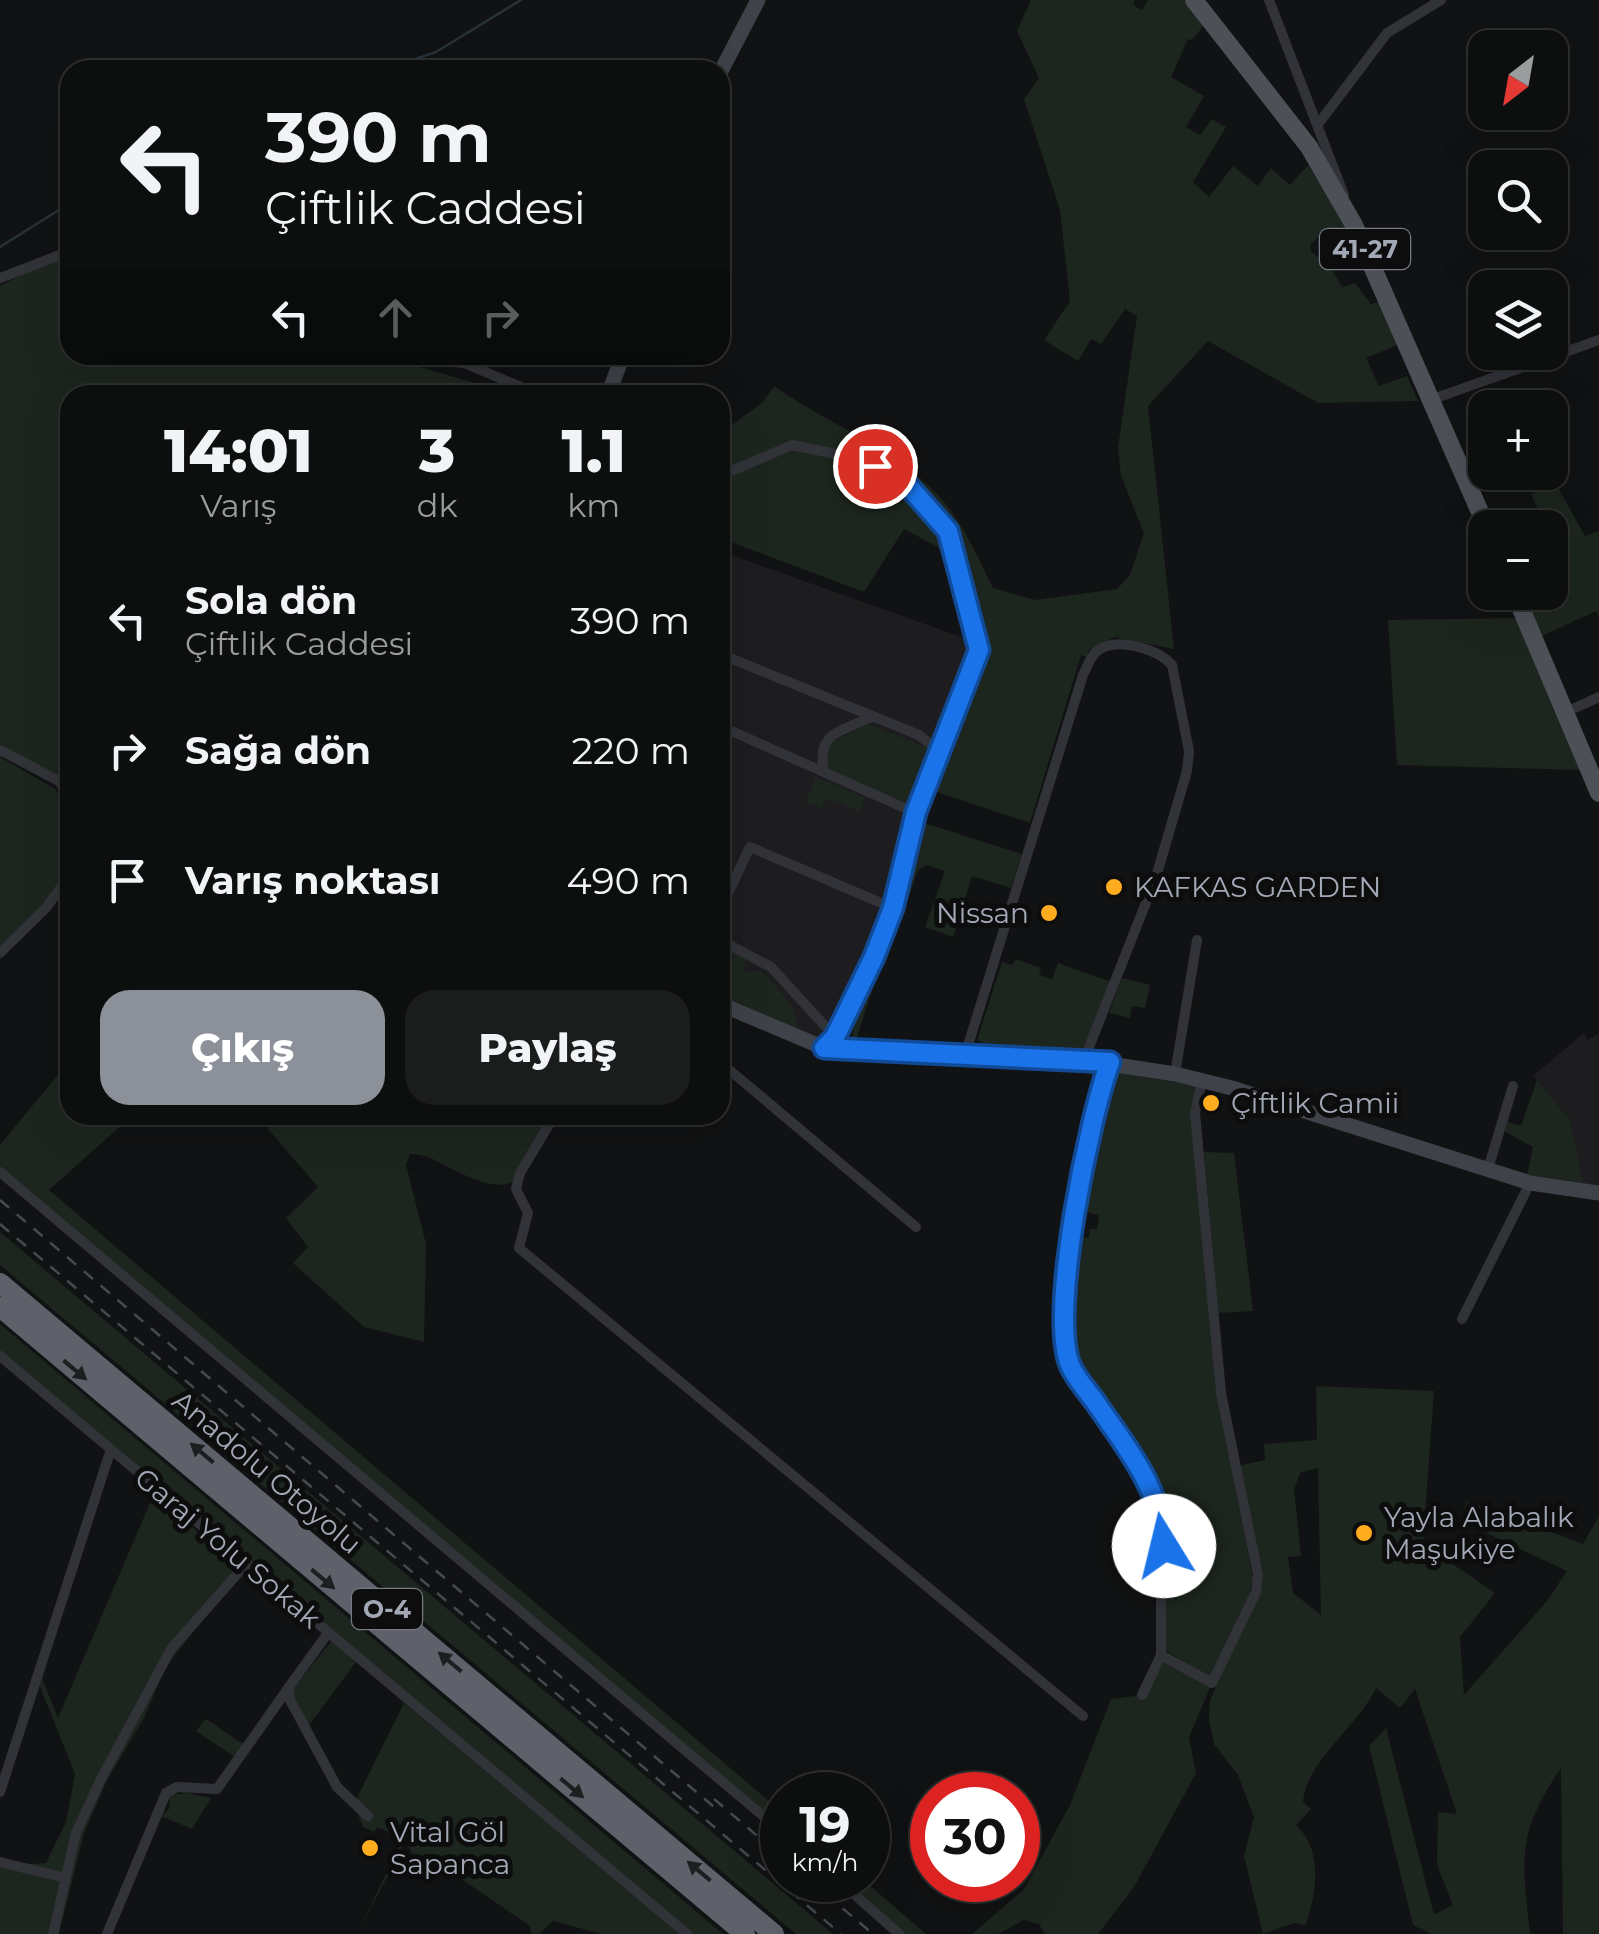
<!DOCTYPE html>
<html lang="tr">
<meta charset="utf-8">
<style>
:root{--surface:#0d0e0e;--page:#1b1c1c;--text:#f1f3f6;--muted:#9a9c9e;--line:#2d2e2e;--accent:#8c9099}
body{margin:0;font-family:Montserrat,sans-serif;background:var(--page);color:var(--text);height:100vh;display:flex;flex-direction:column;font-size:38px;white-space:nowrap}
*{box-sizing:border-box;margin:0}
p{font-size:32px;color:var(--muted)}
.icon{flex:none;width:55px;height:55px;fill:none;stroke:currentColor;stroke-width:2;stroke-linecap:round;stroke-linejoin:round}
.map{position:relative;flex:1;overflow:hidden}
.details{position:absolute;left:60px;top:385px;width:670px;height:740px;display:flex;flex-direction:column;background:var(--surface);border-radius:30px;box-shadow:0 10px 40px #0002,0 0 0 2px var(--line)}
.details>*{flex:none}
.guide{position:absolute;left:60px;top:60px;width:670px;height:305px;border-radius:30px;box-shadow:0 10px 40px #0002,0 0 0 2px var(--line);background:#0d0e0e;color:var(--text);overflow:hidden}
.needle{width:65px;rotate:211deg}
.tools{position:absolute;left:1468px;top:30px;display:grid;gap:20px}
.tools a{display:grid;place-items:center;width:100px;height:100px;border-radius:20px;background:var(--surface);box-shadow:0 10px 40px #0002,0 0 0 2px var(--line);font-size:50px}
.speed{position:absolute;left:760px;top:1772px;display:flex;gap:20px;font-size:50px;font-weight:700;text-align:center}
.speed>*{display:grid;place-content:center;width:130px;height:130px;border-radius:50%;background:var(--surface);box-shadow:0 10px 40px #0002,0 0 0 2px var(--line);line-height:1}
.speed small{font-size:25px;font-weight:400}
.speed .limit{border:15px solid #d22;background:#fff;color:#111}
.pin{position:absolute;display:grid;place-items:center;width:85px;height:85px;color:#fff;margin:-42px;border:5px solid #fff;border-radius:50%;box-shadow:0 2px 10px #0007}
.me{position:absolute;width:110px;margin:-55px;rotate:351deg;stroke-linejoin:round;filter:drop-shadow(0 0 8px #0008)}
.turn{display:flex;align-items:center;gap:35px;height:210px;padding:0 40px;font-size:45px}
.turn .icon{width:130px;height:130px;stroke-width:2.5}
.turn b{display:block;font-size:70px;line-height:85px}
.lanes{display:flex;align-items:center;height:95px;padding:0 40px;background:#0003;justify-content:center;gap:50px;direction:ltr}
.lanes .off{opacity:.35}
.eta{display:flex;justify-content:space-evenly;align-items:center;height:170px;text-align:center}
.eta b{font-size:60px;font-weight:800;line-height:70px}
.cta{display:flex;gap:20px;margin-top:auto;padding:20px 40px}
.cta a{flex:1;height:115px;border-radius:30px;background:var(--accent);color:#fff;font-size:40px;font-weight:800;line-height:115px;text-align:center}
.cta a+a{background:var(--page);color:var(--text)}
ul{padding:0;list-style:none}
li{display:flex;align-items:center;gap:30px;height:130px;padding:0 40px}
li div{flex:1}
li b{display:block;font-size:38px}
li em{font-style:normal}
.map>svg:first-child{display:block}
.built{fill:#1d1d20}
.green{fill:#1d261e;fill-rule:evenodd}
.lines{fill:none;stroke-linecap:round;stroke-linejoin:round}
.stream{stroke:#273138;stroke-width:2.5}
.street{stroke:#323339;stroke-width:10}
.secondary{stroke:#404249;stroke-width:15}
.primary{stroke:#4e5058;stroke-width:18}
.highway{stroke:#5e616a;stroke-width:20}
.rail{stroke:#474950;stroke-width:2.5;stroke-dasharray:12 10;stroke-linecap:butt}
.oneway{fill:#1d1e20}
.route-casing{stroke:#114b97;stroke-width:25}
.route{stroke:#1a73e8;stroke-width:18}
.poi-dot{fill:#ffac1e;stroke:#0d0d0e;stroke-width:4}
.labels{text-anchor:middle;stroke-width:10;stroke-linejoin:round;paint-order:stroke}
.shield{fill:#0d0d0e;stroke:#757a83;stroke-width:2.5}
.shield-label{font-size:25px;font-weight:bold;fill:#a2a8b5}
.poi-label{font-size:28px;fill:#a2a8b5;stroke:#0d0d0e;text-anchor:start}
.street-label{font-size:28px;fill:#a2a8b5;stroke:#0d0d0e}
</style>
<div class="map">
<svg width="1599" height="1934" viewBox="0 0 1599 1934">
<rect width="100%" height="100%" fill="#111213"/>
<g class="built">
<path d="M 720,551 L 967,639 L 971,658 L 928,751 L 898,885 L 858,984 L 825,1045 L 720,1003 Z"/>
<path d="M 1584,1033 L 1588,1040 L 1599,1033 L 1599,1186 L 1583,1183 L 1577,1171 L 1570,1120 L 1533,1076 Z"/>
</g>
<g class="green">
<path d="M 1031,0 L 1135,0 L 1133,5 L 1142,10 L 1148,0 L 1183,0 L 1204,25 L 1192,40 L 1188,39 L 1171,77 L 1204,96 L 1186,127 L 1200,135 L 1212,119 L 1226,127 L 1193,182 L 1209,197 L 1233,166 L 1258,186 L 1271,168 L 1290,185 L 1308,165 L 1335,204 L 1354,246 L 1348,250 L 1356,266 L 1322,233 L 1310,245 L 1311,251 L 1319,258 L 1325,252 L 1332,260 L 1328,263 L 1342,287 L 1355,283 L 1371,304 L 1383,301 L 1400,344 L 1366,358 L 1379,386 L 1407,376 L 1418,401 L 1318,403 L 1208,341 L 1148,406 L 1174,649 L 1115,637 L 1089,650 L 1087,657 L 1081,655 L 1030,823 L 931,790 L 979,664 L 981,645 L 938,547 L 904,529 L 864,592 L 720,538 L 720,434 L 763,402 L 774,386 C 826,423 892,447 937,494 C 962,520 977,556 993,588 L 1035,600 L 1117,589 L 1130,575 L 1144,533 L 1121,476 L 1118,448 L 1137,316 L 1125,309 L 1101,344 L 1091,339 L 1078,361 L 1044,340 L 1070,301 L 1060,210 L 1024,99 L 1039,78 L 1017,31 Z"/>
<path d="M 70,248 L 70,355 L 408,355 L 417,366 L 516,395 L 70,395 L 70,770 L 65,780 L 43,772 L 0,744 L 0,286 Z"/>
<path d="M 1556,484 L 1585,536 L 1599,531 L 1599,617 L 1596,611 L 1540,637 L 1521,593 L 1550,592 L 1550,551 L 1556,548 L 1531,494 Z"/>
<path d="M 1519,618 L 1581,770 L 1397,765 L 1388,620 Z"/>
<path d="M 869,724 L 927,748 L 910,804 L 830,771 L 825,761 L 826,745 Z"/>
<path d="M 0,757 L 55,789 L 70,815 L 68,875 L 46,905 L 0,947 Z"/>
<path d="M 816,777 L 865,798 L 860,812 L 827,798 L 821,808 L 806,802 Z"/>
<path d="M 918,821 L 1022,854 L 1011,888 L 972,876 L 953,937 L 925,927 L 945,871 L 926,865 L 918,870 C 899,929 870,985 855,1046 L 850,1045 L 858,1010 L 851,1006 C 893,954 902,885 918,821 Z"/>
<path d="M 720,947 L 746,958 L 744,971 L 761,971 C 779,991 802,1008 796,1036 L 720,1003 Z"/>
<path d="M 1016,959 L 1041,968 L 1039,975 L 1052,979 L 1058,963 L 1111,982 L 1083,1050 L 992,1048 L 977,1040 L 1002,962 L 1012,965 Z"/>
<path d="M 1122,978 L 1150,985 L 1145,1008 L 1132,1006 L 1130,1018 L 1109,1013 Z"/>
<path d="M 70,1060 L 70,1115 L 133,1115 L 49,1190 L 782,1812 L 782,1832 L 0,1167 L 0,1145 Z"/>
<path d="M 1111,1071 L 1196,1086 L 1215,1385 L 1253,1578 L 1249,1597 L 1211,1678 L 1165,1650 L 1165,1513 L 1078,1375 L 1069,1349 L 1076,1237 L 1089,1238 L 1090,1229 L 1097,1229 L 1099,1215 L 1082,1211 L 1089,1144 Z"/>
<path d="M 1537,1080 L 1570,1120 L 1583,1183 L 1527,1175 L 1533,1147 L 1504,1131 L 1507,1122 L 1521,1126 Z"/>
<path d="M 276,1115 L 559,1115 C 521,1177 524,1206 448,1167 C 435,1160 425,1154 410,1154 L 406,1165 L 426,1244 L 424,1342 L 364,1327 L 293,1263 L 308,1247 L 286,1218 L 318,1187 L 268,1129 Z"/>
<path d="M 1204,1152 L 1234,1153 L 1253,1311 L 1218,1313 Z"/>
<path d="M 0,1232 L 833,1934 L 796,1934 L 0,1265 Z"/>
<path d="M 0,1324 L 723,1934 L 690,1934 L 0,1353 Z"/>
<path d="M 1316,1386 L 1434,1391 L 1422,1557 L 1430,1564 L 1438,1554 L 1495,1593 L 1460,1637 L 1464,1695 L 1547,1601 L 1567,1571 L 1461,1521 L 1467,1501 L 1583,1544 L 1599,1516 L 1599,1934 L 1563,1934 L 1561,1768 C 1516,1835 1522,1857 1530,1934 L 1431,1934 L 1413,1925 L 1369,1746 L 1386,1728 L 1434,1915 L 1453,1905 L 1437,1865 L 1438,1812 L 1457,1814 L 1415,1689 L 1400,1708 L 1376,1688 C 1358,1727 1307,1759 1303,1802 L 1311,1809 L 1296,1825 C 1324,1851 1316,1893 1306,1925 L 1294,1923 L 1263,1934 L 1244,1856 L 1254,1817 L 1238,1775 L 1214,1744 L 1209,1718 L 1210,1700 L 1261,1590 L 1237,1466 L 1265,1460 L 1264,1444 L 1317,1440 ZM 1317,1468 L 1318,1469 L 1321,1615 L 1293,1593 L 1288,1557 L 1301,1556 L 1294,1489 L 1300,1473 Z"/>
<path d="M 153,1496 L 244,1569 L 166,1666 L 144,1718 L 107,1780 L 84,1833 L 59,1934 L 0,1934 L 0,1866 L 46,1863 L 66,1822 L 75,1774 L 37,1679 L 41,1676 L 58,1718 Z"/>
<path d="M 332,1640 L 356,1662 L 309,1725 L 350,1800 L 293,1703 L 292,1691 Z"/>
<path d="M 1161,1655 L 1212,1683 L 1189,1737 L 1196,1773 L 1134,1887 L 1098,1934 L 1045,1934 L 1039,1924 L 1024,1920 L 998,1934 L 972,1934 L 1024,1889 L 1070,1805 L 1111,1699 L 1142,1695 Z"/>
<path d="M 404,1703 L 680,1934 L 602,1934 L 553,1921 L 539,1934 L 531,1934 L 530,1926 L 428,1856 L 413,1855 L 406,1841 L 357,1934 L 403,1839 L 377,1827 L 374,1832 L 363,1827 L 354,1804 Z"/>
<path d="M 206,1719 L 246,1746 L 235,1757 L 196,1731 Z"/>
<path d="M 187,1793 L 211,1798 L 192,1829 L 161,1816 L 170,1808 L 169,1795 Z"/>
<path d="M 838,1880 L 863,1880 L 926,1934 L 902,1934 Z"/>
</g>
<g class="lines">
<g class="stream">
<path d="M 382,70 L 436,52 L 521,0"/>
<path d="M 0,247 L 70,203"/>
</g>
<g class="street">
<path d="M 1269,0 L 1344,195"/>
<path d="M 1319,123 L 1387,33 L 1441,0"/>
<path d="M 0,278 L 70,251"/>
<path d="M 373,355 L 464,363 L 540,395"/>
<path d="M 1433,399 L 1599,340"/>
<path d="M 720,476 L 792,445 L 831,453 L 903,480 L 948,531 L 979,650 L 938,750"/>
<path d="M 720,654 L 919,735 L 938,750 L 916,813 L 893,908 L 835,1037 L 824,1048"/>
<path d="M 1566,712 L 1599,697"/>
<path d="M 720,726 L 916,813"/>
<path d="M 0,750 L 70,787"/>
<path d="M 824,771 C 816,732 841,732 871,717"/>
<path d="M 61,784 L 70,807"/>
<path d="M 720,910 L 750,847 L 893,908"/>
<path d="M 720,940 L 771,967 L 835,1037"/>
<path d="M 0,953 L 46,908 L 70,875"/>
<path d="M 965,1055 L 1083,675 C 1088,665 1092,652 1102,648 C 1122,638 1159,650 1172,665 L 1189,751 L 1187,771 L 1156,877 L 1084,1060"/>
<path d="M 720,1062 L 916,1227"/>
<path d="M 1110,1062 L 1082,1160 L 1068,1277 L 1066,1346 L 1076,1377 L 1139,1467 L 1161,1511 L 1161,1655 L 1142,1695"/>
<path d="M 1175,1074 L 1197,940"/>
<path d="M 555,1115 L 520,1173 L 516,1189 L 528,1213 L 519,1248 L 1083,1716"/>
<path d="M 1488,1169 L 1513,1086"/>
<path d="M 0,1172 L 782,1832"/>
<path d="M 1462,1319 L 1530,1183"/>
<path d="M 0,1356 L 687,1934"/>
<path d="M 328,1633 L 289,1687 L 290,1700 L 337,1787 L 368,1816"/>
<path d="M 1161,1655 L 1212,1683 L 1256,1592 L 1258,1575 L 1221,1393 L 1195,1113 L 1202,1080"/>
<path d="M 0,1792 L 111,1449"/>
<path d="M 0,1862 L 66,1878"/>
<path d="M 838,1880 L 899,1934"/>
<path d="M 53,1934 L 76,1833 L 101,1779 L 171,1649 L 246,1564"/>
<path d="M 107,1934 L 166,1793 L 177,1787 L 217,1789 L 289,1687"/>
</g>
<g class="secondary">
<path d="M 720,73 L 758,0"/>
<path d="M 608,395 L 623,355"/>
<path d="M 720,1004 L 829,1050 L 1084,1060 L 1175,1074 L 1232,1088 L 1530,1183 L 1599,1193"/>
</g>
<g class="primary">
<path d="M 1194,0 L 1309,147 L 1354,225 L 1487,528"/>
<path d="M 1514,592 L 1599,793"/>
</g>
<g class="highway">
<path d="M 0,1283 L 774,1934"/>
<path d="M 0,1307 L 745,1934"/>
</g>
<g class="rail">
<path d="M 0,1200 L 720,1812"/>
<path d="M 0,1224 L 841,1934"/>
<path d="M 714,1799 L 782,1857"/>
<path d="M 809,1880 L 873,1934"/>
</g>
</g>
<defs><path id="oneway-solid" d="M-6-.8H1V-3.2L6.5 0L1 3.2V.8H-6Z" transform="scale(2.5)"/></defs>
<g class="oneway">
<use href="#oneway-solid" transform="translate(75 1370) rotate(40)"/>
<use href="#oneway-solid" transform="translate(202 1453) rotate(-140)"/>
<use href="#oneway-solid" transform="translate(323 1579) rotate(40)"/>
<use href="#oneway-solid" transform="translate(450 1662) rotate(-140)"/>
<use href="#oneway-solid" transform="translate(572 1788) rotate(40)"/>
<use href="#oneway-solid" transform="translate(699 1871) rotate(-140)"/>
</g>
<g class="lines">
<g class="route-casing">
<path id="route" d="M 875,466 L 903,480 L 948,531 L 979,650 L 916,812 L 893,908 L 874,957 L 835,1037 L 824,1048 L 1110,1062 C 1089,1119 1049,1311 1070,1365 C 1076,1379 1087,1390 1096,1403 C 1127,1448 1162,1490 1164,1546"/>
</g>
<use href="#route" class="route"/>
</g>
<g class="poi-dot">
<circle cx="1114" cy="887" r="10"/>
<circle cx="1049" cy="913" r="10"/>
<circle cx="1211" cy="1103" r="10"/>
<circle cx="1364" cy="1533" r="10"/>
<circle cx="370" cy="1848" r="10"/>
</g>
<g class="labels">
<g class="shield">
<rect x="1320" y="229" width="90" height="40" rx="8"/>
<rect x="352" y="1589" width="70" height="40" rx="8"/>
</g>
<g class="shield-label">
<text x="1365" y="258">41-27</text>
<text x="387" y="1618">O-4</text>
</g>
<g class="poi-label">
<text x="1134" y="897">KAFKAS GARDEN</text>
<text x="1029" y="923" text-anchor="end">Nissan</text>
<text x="1231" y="1113">Çiftlik Camii</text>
<text x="1384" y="1527">Yayla Alabalık<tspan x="1384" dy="32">Maşukiye</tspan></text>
<text x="390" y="1842">Vital Göl<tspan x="390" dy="32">Sapanca</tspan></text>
</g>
<g class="street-label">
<text transform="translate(267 1472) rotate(40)" y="10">Anadolu Otoyolu</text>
<text transform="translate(228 1548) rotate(40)" y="10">Garaj Yolu Sokak</text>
</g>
</g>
</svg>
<div class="tools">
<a><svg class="needle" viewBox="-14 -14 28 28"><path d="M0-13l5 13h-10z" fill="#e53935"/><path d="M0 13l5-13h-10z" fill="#9a9c9e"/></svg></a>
<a><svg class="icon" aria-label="search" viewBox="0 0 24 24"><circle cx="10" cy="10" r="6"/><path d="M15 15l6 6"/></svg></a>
<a><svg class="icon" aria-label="layers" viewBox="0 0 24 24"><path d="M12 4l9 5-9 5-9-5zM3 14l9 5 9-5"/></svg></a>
<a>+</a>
<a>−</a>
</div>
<div class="speed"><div>19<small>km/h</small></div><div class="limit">30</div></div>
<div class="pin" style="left:875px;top:466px;background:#d93025"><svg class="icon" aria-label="arrive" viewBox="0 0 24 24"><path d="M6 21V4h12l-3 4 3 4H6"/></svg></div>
<svg class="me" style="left:1164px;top:1546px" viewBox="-20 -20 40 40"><circle r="19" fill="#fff"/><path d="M0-13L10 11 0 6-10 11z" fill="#1a73e8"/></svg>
<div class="guide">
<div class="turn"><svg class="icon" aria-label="left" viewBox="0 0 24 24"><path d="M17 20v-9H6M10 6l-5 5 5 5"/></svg><div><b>390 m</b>Çiftlik Caddesi</div></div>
<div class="lanes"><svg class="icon" aria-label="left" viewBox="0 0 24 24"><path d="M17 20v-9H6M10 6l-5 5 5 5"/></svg><svg class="icon off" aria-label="ahead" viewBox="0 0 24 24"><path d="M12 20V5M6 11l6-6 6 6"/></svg><svg class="icon off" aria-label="right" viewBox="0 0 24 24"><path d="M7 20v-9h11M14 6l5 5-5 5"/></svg></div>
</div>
<section class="details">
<div class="eta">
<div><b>14:01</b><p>Varış</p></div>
<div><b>3</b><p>dk</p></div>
<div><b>1.1</b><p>km</p></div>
</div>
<ul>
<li><svg class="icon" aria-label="left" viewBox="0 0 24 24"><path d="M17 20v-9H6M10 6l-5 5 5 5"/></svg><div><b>Sola dön</b><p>Çiftlik Caddesi</p></div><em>390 m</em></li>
<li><svg class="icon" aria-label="right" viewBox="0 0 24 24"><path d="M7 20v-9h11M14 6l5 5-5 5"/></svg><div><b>Sağa dön</b></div><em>220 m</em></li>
<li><svg class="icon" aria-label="arrive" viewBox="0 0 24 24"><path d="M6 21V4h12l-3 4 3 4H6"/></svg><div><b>Varış noktası</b></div><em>490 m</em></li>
</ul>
<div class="cta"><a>Çıkış</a><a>Paylaş</a></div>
</section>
</div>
